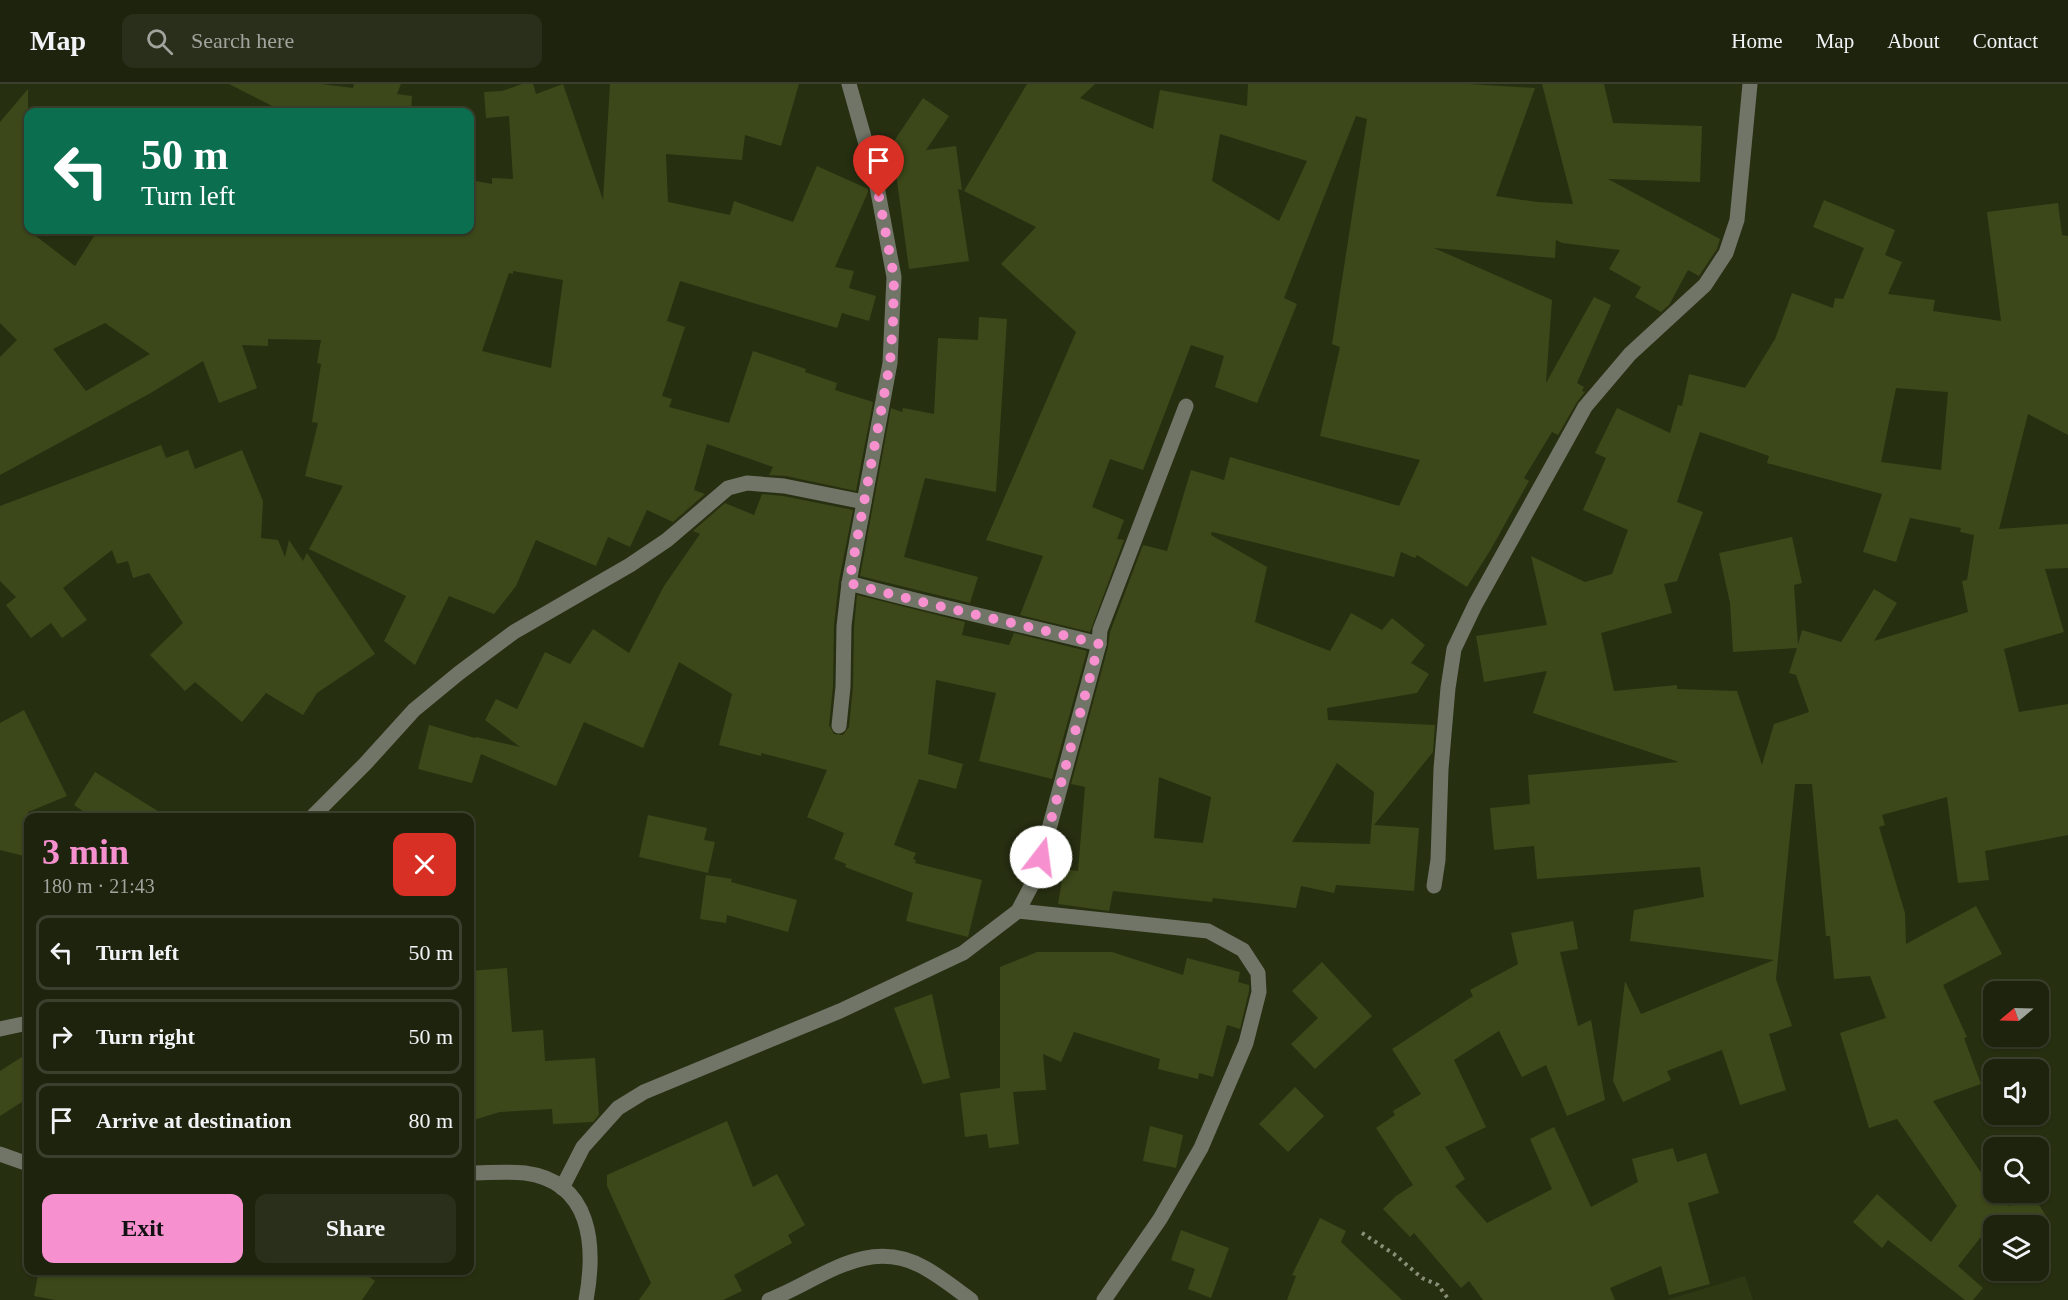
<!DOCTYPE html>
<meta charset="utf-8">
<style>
:root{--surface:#1d230d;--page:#2a2f1b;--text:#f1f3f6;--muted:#a0a49d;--line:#3b402e;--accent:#f690cf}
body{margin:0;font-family:"Times New Roman",serif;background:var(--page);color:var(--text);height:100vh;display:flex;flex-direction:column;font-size:22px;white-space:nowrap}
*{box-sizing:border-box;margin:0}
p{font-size:20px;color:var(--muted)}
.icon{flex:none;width:33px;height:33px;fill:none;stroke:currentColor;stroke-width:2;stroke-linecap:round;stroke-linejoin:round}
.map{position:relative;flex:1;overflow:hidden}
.sheet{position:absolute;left:24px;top:729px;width:450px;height:462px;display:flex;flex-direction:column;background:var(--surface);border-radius:12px;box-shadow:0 2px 4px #0004,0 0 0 2px var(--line)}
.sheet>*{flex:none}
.banner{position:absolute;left:24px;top:24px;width:450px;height:126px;border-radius:12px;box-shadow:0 2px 4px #0004,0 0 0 2px var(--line);background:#0b6e4f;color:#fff;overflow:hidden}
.needle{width:39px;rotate:251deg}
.fabs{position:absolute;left:1983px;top:897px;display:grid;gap:12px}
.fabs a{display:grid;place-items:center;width:66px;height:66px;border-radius:12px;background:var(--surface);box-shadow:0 2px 4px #0004,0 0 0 2px var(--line);font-size:30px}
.pin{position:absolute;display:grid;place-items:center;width:51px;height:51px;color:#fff;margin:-62px -26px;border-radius:50% 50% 50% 0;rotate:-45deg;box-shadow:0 0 6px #0007}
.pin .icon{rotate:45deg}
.me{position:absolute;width:66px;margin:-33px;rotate:15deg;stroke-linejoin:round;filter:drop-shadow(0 0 4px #0008)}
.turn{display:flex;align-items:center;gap:21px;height:126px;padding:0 18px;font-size:27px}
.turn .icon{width:78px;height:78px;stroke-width:2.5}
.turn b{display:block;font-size:42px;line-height:51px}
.round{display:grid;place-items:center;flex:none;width:63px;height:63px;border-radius:12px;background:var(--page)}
.head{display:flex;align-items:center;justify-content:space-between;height:102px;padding:0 18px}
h1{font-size:36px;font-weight:700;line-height:45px;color:var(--accent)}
.primary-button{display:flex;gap:12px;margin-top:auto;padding:12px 18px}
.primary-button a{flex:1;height:69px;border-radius:12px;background:var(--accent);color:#111;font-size:24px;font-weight:700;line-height:69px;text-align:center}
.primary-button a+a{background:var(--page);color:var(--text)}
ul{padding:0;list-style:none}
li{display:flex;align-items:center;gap:18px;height:75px;margin:0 12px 9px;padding:0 6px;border:3px solid var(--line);border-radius:12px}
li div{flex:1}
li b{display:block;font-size:22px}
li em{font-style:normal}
header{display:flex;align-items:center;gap:36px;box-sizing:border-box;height:84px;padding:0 30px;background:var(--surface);border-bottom:2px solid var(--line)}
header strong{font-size:28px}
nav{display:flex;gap:33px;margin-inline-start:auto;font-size:21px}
.search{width:420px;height:54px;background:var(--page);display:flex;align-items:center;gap:15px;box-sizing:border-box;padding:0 21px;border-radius:12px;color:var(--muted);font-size:22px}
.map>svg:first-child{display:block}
.built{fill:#2e3813}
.building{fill:#3c4819;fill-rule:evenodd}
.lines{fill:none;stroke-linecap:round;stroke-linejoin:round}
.path{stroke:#899078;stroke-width:4;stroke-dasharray:3 4.5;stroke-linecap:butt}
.minor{stroke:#707567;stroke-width:15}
.route{stroke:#f690cf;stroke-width:10;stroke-dasharray:0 18}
</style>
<header>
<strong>Map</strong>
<div class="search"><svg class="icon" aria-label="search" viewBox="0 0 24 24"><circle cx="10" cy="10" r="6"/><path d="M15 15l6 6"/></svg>Search here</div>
<nav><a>Home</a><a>Map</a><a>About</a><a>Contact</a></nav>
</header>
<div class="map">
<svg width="2068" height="1216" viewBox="0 0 2068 1216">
<rect width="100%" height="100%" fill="#272f11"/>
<path class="built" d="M 1745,1192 L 1753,1216 L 1667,1216 Z"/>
<g class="building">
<path d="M 229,0 L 322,0 L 353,4 L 354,0 L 401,0 L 397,10 L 412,12 L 411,28 L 284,28 Z"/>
<path d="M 522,0 L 533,0 L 536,10 L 563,0 L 603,116 L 610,0 L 799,0 L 781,62 L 745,51 L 742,76 L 666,70 L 668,118 L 730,131 L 734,117 L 793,138 L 817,82 L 868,105 L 868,108 L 835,183 L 854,187 L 849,204 L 876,212 L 869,237 L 842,229 L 837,244 L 680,197 L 667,237 L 685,243 L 662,312 L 672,315 L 669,323 L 729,339 L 753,267 L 806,285 L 805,288 L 837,299 L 835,306 L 873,318 L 856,407 L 786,392 L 769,391 L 773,383 L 707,360 L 694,406 L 705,410 L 673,438 L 647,426 L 630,463 L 608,453 L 596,482 L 536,456 L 516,502 L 494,530 L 449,512 L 415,581 L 384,557 L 406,512 L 309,465 L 343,402 L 305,392 L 318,339 L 312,338 L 321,280 L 317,279 L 321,256 L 268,255 L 268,262 L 242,261 L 257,304 L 219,319 L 203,277 L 149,310 L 0,391 L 0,273 L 17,256 L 0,239 L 0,38 L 28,5 L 28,146 L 75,182 L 98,146 L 470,146 L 470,96 L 492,100 L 492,94 L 513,95 L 509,32 L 486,34 L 484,8 L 502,7 ZM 513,187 L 563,196 L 551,284 L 482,267 L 509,189 L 513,190 ZM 105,239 L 150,270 L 86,307 L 53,265 Z"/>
<path d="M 1027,0 L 1095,0 L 1080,14 L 1153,45 L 1160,6 L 1247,22 L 1248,0 L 1469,0 L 1535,4 L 1496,112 L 1537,118 L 1573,120 L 1542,0 L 1604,0 L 1613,39 L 1702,42 L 1700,98 L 1608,95 L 1720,155 L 1717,165 L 1699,192 L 1688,186 L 1669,221 L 1661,228 L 1635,213 L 1641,203 L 1609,185 L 1620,166 L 1562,159 L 1556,156 L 1555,174 L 1434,164 L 1552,216 L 1546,299 L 1594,213 L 1611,221 L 1577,299 L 1584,303 L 1582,307 L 1585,308 L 1577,318 L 1558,351 L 1552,348 L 1524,394 L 1529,397 L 1491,465 L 1467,503 L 1417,471 L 1415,474 L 1401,468 L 1394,493 L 1212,448 L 1211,451 L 1267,483 L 1255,538 L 1330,567 L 1351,529 L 1382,546 L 1392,534 L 1425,561 L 1411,579 L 1429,590 L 1417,609 L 1327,624 L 1328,636 L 1435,641 L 1433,668 L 1374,741 L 1419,744 L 1414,807 L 1336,801 L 1334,809 L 1301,802 L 1296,824 L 1213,814 L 1212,818 L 1113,807 L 1109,827 L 1058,820 L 1064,785 L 1078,787 L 1085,703 L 1071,700 L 1108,563 L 1110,548 L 1143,461 L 1167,467 L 1191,386 L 1224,396 L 1230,373 L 1399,422 L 1420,376 L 1320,352 L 1340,263 L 1332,260 L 1367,35 L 1356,32 L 1284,214 L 1297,220 L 1257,319 L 1215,303 L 1224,272 L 1191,261 L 1143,386 L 1110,375 L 1092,423 L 1124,436 L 1117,455 L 1124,456 L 1090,548 L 1020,531 L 1043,472 L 986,456 L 1076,248 L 1001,180 L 1036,143 L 964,107 ZM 1220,50 L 1307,77 L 1279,137 L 1212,97 ZM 1337,679 L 1374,708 L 1370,760 L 1292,758 ZM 1159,693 L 1211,713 L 1203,759 L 1154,754 Z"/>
<path d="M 923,14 L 949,32 L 926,66 L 956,62 L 962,106 L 958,105 L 969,177 L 909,185 L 892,60 Z"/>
<path d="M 1824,116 L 1895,146 L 1885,171 L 1902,178 L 1888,210 L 1935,216 L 1933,227 L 2001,237 L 1987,128 L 2058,119 L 2062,151 L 2068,152 L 2068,351 L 2028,330 L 1999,445 L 2068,440 L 2068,484 L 2045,485 L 2064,548 L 2004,565 L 2019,628 L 2068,620 L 2068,751 L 1985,767 L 1989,796 L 1958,799 L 1947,713 L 1882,731 L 1885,741 L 1879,743 L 1905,829 L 1906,860 L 1976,822 L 2002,870 L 1943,901 L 1967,953 L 1964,954 L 1981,1000 L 1933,1017 L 1994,1108 L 1999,1114 L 2002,1112 L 2008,1122 L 2028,1108 L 2031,1108 L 2051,1140 L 2038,1147 L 2038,1142 L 1994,1142 L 1994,1153 L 1988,1144 L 1958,1182 L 1983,1204 L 1973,1216 L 1965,1216 L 1888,1156 L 1882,1164 L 1853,1138 L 1877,1110 L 1931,1158 L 1957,1122 L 1897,1035 L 1869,1044 L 1840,949 L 1886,934 L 1870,892 L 1834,895 L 1830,852 L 1826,852 L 1812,700 L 1795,700 L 1776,895 L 1792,942 L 1769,950 L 1786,1006 L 1740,1021 L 1722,966 L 1667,987 L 1671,996 L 1623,1018 L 1613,997 L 1625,897 L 1641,930 L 1774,876 L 1630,857 L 1634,826 L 1704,813 L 1700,783 L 1537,795 L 1534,762 L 1494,766 L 1490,724 L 1530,720 L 1528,691 L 1679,678 L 1533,629 L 1547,587 L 1484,598 L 1476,552 L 1547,541 L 1531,472 L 1585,498 L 1612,490 L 1628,446 L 1583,426 L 1606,374 L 1595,369 L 1617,324 L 1670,349 L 1678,321 L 1682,322 L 1689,290 L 1745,304 L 1775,255 L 1792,209 L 1833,224 L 1835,214 L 1843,215 L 1864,164 L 1813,143 ZM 1896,304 L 1948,308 L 1941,386 L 1881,378 ZM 1700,348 L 1769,372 L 1767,379 L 1882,410 L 1863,468 L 1896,478 L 1910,434 L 1961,444 L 1960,448 L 1974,451 L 1967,496 L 1962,497 L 1968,528 L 1874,557 L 1897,519 L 1874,505 L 1841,558 L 1802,546 L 1798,561 L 1794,501 L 1802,499 L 1792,453 L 1719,469 L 1730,519 L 1733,568 L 1797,564 L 1789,589 L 1796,591 L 1809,628 L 1774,640 L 1762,681 L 1737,607 L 1677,605 L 1677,601 L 1614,607 L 1601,549 L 1672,529 L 1664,500 L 1677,497 L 1703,428 L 1677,418 Z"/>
<path d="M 979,233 L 1007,235 L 996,408 L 925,394 L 904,473 L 978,493 L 970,519 L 860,492 L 891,324 L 902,328 L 903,324 L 934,330 L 938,254 L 978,256 Z"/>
<path d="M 161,361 L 166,374 L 188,366 L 195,385 L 242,366 L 263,417 L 261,454 L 278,456 L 285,473 L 289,456 L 303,477 L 307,469 L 375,570 L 317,609 L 303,631 L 266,609 L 242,638 L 195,598 L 185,607 L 150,571 L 183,539 L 149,489 L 133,494 L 128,477 L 117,480 L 112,466 L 63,504 L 87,536 L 62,554 L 51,539 L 31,554 L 6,521 L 16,513 L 0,497 L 0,422 Z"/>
<path d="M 762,410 L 783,412 L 853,426 L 839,497 L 834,541 L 833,602 L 829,641 L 834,650 L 843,651 L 849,643 L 853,603 L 854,543 L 857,511 L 965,538 L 962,551 L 1009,561 L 1014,549 L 1087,567 L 1052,695 L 979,677 L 996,609 L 936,596 L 928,670 L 963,680 L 956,705 L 919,695 L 894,761 L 916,769 L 913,775 L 916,776 L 915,779 L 982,796 L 968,853 L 906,837 L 913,809 L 845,783 L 846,780 L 834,775 L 844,749 L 807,733 L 827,686 L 761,669 L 761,672 L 719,661 L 732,610 L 679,578 L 643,664 L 584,638 L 556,702 L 481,670 L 472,699 L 418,685 L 429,641 L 475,654 L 476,653 L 520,663 L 485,636 L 496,615 L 517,625 L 545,568 L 570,580 L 593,545 L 629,569 L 664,502 L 700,450 L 693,447 L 725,419 L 754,431 Z"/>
<path d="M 24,626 L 67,712 L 28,728 L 28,773 L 0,766 L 0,639 Z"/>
<path d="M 95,688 L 169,734 L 93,734 L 74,721 Z"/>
<path d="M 648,731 L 707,744 L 704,756 L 715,758 L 708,789 L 639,773 Z"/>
<path d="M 706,791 L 732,795 L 731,798 L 797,816 L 788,848 L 727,831 L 726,839 L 700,835 Z"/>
<path d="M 1573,837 L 1578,865 L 1560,868 L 1578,942 L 1591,936 L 1605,1016 L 1567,1032 L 1546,981 L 1522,993 L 1499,947 L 1454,976 L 1486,1043 L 1445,1063 L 1465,1095 L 1455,1102 L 1487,1139 L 1552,1105 L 1530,1055 L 1554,1043 L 1591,1123 L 1638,1098 L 1632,1075 L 1673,1064 L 1677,1078 L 1706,1069 L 1719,1109 L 1688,1119 L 1710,1200 L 1669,1211 L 1661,1182 L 1610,1204 L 1615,1216 L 1483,1216 L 1469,1197 L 1461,1204 L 1414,1149 L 1410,1153 L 1383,1125 L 1396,1112 L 1413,1101 L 1376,1044 L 1395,1031 L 1393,1027 L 1421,1010 L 1392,965 L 1473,912 L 1470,906 L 1518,880 L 1511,849 Z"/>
<path d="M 1037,868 L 1112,868 L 1183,891 L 1187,874 L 1240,888 L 1238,898 L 1249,901 L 1249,907 L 1240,945 L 1227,941 L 1213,993 L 1199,989 L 1198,995 L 1158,985 L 1160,975 L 1074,948 L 1061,978 L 1043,970 L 1046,1006 L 1013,1008 L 1019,1060 L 989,1064 L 987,1050 L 965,1053 L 960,1009 L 1000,1004 L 1000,883 Z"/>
<path d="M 1322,878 L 1372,932 L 1315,985 L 1291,960 L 1318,934 L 1292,907 Z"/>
<path d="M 507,884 L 512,948 L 543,946 L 545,977 L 595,974 L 599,1031 L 593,1038 L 553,1040 L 552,1025 L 500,1028 L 470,1037 L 470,887 Z"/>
<path d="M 932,910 L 950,994 L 923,1000 L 894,924 Z"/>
<path d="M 28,969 L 28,1014 L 0,1032 L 0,987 Z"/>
<path d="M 1295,1003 L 1324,1032 L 1288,1068 L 1259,1040 Z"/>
<path d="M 727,1037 L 753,1103 L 777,1090 L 805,1141 L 788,1151 L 792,1159 L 734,1191 L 742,1207 L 723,1216 L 639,1216 L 651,1199 L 607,1102 L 607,1091 Z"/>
<path d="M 1150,1042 L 1183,1051 L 1176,1084 L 1143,1077 Z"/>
<path d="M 1320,1134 L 1346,1147 L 1341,1158 L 1402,1216 L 1287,1216 L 1296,1192 L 1292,1191 Z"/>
<path d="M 1181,1146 L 1229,1164 L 1211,1214 L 1188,1205 L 1195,1185 L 1171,1176 Z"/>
<path d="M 39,1186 L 360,1186 L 375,1197 L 362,1216 L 55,1216 L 34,1212 Z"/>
</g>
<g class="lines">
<path class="path" d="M 1362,1149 L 1394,1170 L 1422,1194 L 1438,1201 L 1449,1216"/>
<g class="minor">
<path d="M 849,499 C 932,522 1016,539 1099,560"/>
<path d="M 839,642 L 843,603 L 844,542 L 849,499 L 890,279 L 894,193 L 875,92 L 849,0"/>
<path d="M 311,734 L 365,680 L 414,626 L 459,589 L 514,548 L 630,481 L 667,456 L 728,404 L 747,399 L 784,402 L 864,418"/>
<path d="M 1434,802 L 1438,776 L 1441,685 L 1448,604 L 1454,565 L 1475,521 L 1585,323 L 1630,270 L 1705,201 L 1726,169 L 1737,136 L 1750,0"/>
<path d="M 1018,827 L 1208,847 L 1243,866 L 1258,889 L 1259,908 L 1246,959 L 1201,1064 L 1160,1135 L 1104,1216"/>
<path d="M 0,945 L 28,939"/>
<path d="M 0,1070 L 28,1080"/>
<path d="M 470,1089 C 488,1089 507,1087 525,1089 C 592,1098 596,1162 586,1216"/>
<path d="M 562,1104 L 583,1063 L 618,1024 L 644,1008 L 840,927 L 963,869 L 1018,827 L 1036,793 L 1099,560 L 1100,546 L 1186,322"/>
<path d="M 769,1216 C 821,1196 867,1151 925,1184 C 941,1193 956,1205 971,1216"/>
</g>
</g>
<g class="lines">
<path class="route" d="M 879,113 L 894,193 L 893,238 L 890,279 L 849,499 C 932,522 1016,539 1099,560 L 1041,773"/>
</g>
</svg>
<div class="fabs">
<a><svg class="needle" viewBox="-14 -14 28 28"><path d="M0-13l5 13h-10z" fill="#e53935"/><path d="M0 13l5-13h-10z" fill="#a0a49d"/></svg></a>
<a><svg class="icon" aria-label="sound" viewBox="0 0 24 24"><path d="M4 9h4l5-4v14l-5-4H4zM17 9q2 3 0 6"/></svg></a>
<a><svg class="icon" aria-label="search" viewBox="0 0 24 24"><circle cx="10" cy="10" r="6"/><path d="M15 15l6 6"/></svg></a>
<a><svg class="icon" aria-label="layers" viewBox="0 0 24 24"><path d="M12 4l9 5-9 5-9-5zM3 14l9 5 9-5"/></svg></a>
</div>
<div class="pin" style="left:879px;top:113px;background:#d93025"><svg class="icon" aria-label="arrive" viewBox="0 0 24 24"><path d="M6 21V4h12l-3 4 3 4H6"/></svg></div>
<svg class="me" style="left:1041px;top:773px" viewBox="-20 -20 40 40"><circle r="19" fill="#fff"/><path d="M0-13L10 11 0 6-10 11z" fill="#f690cf"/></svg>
<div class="banner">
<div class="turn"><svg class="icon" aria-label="left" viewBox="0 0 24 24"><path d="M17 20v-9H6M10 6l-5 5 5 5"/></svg><div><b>50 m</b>Turn left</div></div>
</div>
<section class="sheet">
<div class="head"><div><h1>3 min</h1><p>180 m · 21:43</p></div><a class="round" style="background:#d93025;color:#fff"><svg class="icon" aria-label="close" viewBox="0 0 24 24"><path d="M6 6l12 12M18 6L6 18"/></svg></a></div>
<ul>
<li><svg class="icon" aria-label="left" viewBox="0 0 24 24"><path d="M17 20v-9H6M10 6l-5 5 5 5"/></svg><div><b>Turn left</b></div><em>50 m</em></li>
<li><svg class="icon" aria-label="right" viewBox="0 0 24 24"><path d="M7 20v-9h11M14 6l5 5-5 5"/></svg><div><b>Turn right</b></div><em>50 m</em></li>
<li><svg class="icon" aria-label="arrive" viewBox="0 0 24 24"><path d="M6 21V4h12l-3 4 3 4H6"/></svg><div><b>Arrive at destination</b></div><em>80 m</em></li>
</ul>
<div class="primary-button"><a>Exit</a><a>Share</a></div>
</section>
</div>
